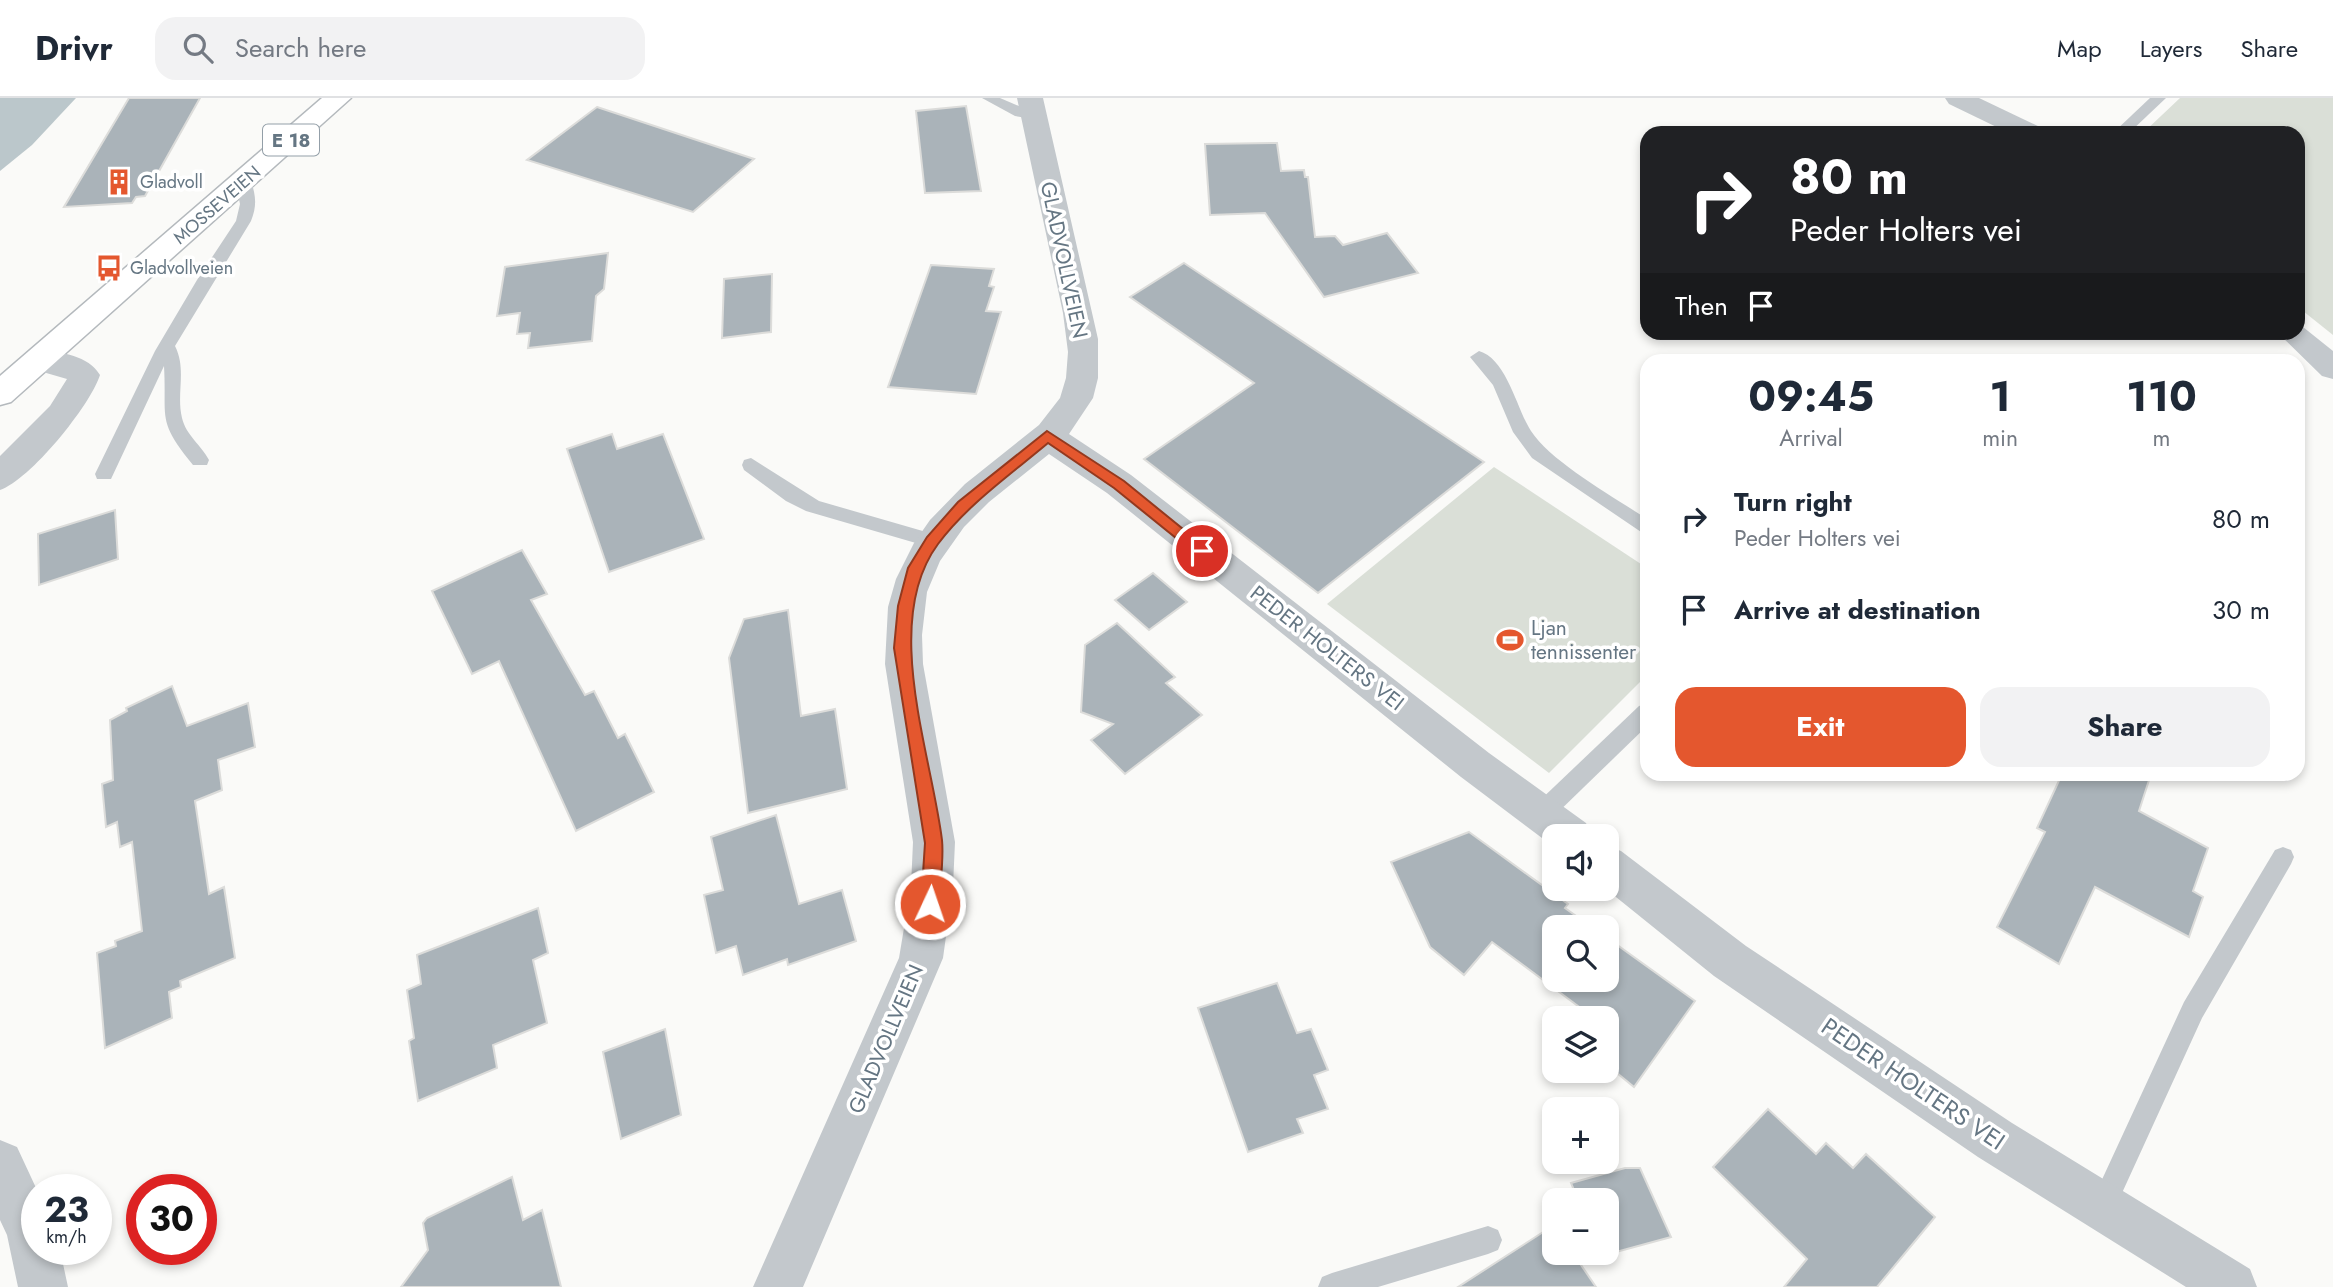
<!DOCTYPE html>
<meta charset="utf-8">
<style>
:root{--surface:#fff;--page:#f2f2f3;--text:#1f2937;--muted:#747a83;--line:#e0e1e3;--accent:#e4572e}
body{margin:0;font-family:Jost,sans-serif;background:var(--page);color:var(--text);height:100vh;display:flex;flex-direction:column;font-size:26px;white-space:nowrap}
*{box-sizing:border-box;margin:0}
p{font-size:23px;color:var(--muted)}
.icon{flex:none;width:38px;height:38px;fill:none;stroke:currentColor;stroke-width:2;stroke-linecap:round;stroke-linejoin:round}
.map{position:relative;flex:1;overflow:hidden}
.panel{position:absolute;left:1640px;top:256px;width:665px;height:427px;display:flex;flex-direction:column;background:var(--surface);border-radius:21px;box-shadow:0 4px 10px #0003}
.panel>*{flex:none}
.top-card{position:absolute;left:1640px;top:28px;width:665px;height:214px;border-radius:21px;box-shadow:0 4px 10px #0003;background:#202124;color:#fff;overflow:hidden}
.buttons{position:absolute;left:1542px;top:726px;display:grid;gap:14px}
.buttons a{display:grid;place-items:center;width:77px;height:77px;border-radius:14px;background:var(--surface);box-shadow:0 4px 10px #0003;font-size:35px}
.speed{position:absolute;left:21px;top:1076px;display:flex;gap:14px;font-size:35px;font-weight:700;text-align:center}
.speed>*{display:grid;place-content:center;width:91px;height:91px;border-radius:50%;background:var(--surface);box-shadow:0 4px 10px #0003;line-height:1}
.speed small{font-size:18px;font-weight:400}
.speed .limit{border:10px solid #d22;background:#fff;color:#111}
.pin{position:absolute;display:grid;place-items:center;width:60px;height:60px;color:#fff;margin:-30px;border:4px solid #fff;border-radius:50%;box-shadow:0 2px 7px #0007}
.me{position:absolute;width:77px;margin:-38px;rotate:3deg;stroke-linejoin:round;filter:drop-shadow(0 0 5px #0008)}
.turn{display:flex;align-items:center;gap:24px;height:147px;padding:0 35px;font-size:32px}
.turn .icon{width:91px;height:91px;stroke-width:2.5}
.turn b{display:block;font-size:49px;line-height:60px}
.then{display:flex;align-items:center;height:66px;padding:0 35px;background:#0003;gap:14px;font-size:26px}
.eta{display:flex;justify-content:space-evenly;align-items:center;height:119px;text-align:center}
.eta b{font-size:42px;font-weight:700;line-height:49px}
.primary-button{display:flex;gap:14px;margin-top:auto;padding:14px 35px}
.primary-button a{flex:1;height:80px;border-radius:21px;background:var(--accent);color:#fff;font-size:28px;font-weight:700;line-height:80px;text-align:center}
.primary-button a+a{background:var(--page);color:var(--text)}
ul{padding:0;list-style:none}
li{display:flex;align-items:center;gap:21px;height:91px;padding:0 35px}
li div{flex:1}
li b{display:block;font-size:26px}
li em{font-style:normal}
header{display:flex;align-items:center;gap:42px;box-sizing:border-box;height:98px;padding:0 35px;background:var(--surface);border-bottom:2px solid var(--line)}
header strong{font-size:33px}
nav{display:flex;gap:38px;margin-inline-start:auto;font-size:24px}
.search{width:490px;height:63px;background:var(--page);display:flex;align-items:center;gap:18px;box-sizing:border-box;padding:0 24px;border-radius:21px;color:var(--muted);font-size:26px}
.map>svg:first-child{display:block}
.green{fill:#dadfd7}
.water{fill:#bbc7cb}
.building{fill:#aab3b9;stroke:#dcdcda;stroke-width:2}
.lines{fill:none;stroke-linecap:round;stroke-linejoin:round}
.trunk-casing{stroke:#b4b9bd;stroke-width:3}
.service{fill:#c3c8cc;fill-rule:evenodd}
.minor{fill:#c3c8cc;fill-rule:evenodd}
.trunk{fill:#fff;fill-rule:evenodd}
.route{fill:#e4572e;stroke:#94391e;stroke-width:2}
.labels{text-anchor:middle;stroke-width:7;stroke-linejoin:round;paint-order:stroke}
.far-poi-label{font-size:18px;fill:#657683;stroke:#fff;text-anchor:start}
.far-street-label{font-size:18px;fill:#657683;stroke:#fff}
.shield{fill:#fff;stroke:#939fa8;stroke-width:2}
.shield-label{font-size:19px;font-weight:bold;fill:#657683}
.street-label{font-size:21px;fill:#657683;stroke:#fff}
.poi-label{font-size:21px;fill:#657683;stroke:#fff;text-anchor:start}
.near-street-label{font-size:24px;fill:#657683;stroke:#fff}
</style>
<header>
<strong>Drivr</strong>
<div class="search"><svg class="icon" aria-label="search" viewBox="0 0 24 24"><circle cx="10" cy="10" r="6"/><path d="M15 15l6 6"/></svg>Search here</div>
<nav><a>Map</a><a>Layers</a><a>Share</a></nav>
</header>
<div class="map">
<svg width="2333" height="1189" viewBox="0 0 2333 1189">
<rect width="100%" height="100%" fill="#fafaf8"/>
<g class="green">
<path d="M 2180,0 L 2333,0 L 2333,237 L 2298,209 L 2298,35 L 2143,35 Z"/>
<path d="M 1494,369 L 1647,470 L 1647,577 L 1549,675 L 1327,506 Z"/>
</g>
<path class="water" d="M 0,0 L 76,0 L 32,47 L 0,73 Z"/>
<g class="building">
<path d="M 129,0 L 200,0 L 145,98 L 136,99 L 132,105 L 64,109 Z"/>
<path d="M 966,8 L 981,93 L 925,95 L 916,13 Z"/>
<path d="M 597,9 L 754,61 L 693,114 L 527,62 Z"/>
<path d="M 1277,45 L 1281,73 L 1304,72 L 1305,79 L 1308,79 L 1315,139 L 1335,138 L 1343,147 L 1387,135 L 1418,175 L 1324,199 L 1265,115 L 1210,117 L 1205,46 Z"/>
<path d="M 608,155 L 604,191 L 596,198 L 592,243 L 528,250 L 530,235 L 517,236 L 520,215 L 497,218 L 505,169 Z"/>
<path d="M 1184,165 L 1484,364 L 1318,495 L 1144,361 L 1254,285 L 1130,199 Z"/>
<path d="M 931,167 L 994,171 L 989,188 L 994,189 L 986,213 L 1001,214 L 976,296 L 888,289 Z"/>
<path d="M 772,176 L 771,234 L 722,240 L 724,181 Z"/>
<path d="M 612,336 L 617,351 L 663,336 L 704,441 L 609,474 L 567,351 Z"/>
<path d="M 115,412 L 118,461 L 39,487 L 38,436 Z"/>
<path d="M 522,452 L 547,496 L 531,502 L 585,597 L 594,593 L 618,640 L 625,636 L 654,694 L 576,733 L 499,563 L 472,576 L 432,493 Z"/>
<path d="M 1153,475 L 1187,504 L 1149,532 L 1115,502 Z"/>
<path d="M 788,512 L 801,618 L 835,611 L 847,691 L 748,715 L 729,560 L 744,521 Z"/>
<path d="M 1117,525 L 1175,579 L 1166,585 L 1202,617 L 1125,676 L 1091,642 L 1113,626 L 1081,614 L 1085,547 Z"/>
<path d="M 172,588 L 187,628 L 248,605 L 255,649 L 218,662 L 222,692 L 195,703 L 209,796 L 224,789 L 235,860 L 180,883 L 181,889 L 169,894 L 172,920 L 105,950 L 97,855 L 116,848 L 115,843 L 142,833 L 132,744 L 120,749 L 117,724 L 106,729 L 102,686 L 113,682 L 110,622 L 127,613 L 126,610 Z"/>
<path d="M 2062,676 L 2151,676 L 2139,713 L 2208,750 L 2193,793 L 2203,799 L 2189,839 L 2095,789 L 2059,866 L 1997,829 L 2045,734 L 2037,730 Z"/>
<path d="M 776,717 L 799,806 L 842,792 L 856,843 L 788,867 L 787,861 L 743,877 L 736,848 L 716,855 L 704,797 L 723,792 L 711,739 Z"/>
<path d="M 1469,734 L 1568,806 L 1565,810 L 1593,830 L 1554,830 L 1554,882 L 1606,882 L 1606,839 L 1695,903 L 1634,989 L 1606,966 L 1606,920 L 1594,920 L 1492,844 L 1464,877 L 1430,849 L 1391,764 Z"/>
<path d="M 538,810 L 548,855 L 533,862 L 547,925 L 493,947 L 497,970 L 418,1003 L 409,943 L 414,940 L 407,892 L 421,886 L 417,857 Z"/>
<path d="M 1277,885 L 1297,935 L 1311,931 L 1328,972 L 1314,977 L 1328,1011 L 1297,1021 L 1303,1035 L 1248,1054 L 1198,910 Z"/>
<path d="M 665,931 L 681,1017 L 621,1041 L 603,954 Z"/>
<path d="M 1768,1011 L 1816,1056 L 1826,1045 L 1853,1070 L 1866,1056 L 1935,1119 L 1877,1189 L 1784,1189 L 1807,1161 L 1713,1069 Z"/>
<path d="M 1625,1070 L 1640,1070 L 1671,1139 L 1579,1164 L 1596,1189 L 1458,1189 L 1554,1127 L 1554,1155 L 1606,1155 L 1606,1102 L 1578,1102 L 1571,1085 Z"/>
<path d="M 512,1079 L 523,1122 L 542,1112 L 561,1189 L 401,1189 L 428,1152 L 423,1125 L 427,1120 Z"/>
</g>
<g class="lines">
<g class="trunk-casing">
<path id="trunk" d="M 322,0 L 351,0 L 11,304 L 0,307 L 0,278 Z"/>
</g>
<g class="service">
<path d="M 982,0 L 1000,0 L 1040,17 L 1033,21 L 1015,18 Z"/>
<path d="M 2150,0 L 2166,0 L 2129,35 L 2113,35 Z"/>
<path d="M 243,78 L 251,83 C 256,98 257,108 251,123 L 175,248 C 187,272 176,295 182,320 C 186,337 201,347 209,362 L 207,367 L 193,367 C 156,322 167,321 164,268 L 111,381 L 97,381 L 95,376 L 155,253 L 197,182 L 236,123 L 240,106 L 235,83 Z"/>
<path d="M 1479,253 C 1507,261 1517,312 1531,333 C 1551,364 1614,399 1647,421 L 1647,438 L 1532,360 L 1513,334 L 1493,287 L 1470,259 Z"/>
<path d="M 751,360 L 819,403 L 940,438 L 943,443 L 940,448 L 933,450 L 806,413 L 786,403 L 744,372 L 742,367 L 744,362 Z"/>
<path d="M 1647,605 L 1647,628 L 1550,722 L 1542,725 L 1534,722 L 1531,715 L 1534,708 L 1639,608 Z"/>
<path d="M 2283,749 L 2291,752 L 2294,759 L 2291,766 L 2202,920 L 2111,1119 L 2102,1123 L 2093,1119 L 2089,1110 L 2093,1101 L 2184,904 L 2275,752 Z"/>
<path d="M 1488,1128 L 1498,1132 L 1502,1142 L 1498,1152 L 1488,1156 L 1378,1189 L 1318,1189 L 1322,1179 L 1332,1175 Z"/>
</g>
<g class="minor">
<path d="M 1017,0 L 1043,0 L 1098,241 L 1098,280 L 1093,300 L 1069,336 L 1131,377 L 1489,655 L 1586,725 L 1592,738 L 1554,738 L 1554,749 L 1461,679 L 1107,395 L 1049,356 L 989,404 L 964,429 L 940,463 L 927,494 L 922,537 L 923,566 L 955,744 L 953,788 L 943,860 L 803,1189 L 753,1189 L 899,860 L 911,788 L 913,744 L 885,566 L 888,509 L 896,481 L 914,445 L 930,422 L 965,386 L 1039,327 L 1060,300 L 1066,280 L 1068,254 L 1063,215 Z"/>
<path d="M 1945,0 L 1979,0 L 2040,29 L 2044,35 L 2009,35 L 1949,6 Z"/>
<path d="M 2298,225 L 2333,253 L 2333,281 L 2322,278 L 2277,234 L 2298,234 Z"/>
<path d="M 40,251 C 62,255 88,257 100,277 C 90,308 30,382 0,392 L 0,358 L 50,308 L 67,281 L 29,270 L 24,262 L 29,254 Z"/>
<path d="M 1606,747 L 1621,753 L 1746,848 L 2012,1025 L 2250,1171 L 2257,1189 L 2186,1189 L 1978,1059 L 1714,878 L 1606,791 Z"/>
<path d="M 0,1042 L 17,1049 L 37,1092 L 37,1152 L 60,1152 L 68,1189 L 18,1189 L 7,1137 L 0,1122 Z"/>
</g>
<use href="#trunk" class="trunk"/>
</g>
<path class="route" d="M 1047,333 L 1124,383 L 1210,453 L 1202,458 L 1197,457 L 1114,390 L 1048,345 C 1010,377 968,406 938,446 C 881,523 931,654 942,742 C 944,762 940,785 939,806 L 936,811 L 930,814 L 924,811 L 921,806 L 925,745 L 894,550 L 898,508 L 908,470 L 927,439 L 958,404 Z"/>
<defs>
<g id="building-bare" transform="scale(2.1)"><path d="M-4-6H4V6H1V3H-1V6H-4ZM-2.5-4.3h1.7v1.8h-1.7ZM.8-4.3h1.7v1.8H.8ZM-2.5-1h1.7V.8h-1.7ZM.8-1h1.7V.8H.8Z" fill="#e4572e" stroke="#fff" stroke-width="2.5" paint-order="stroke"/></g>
<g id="bus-bare" transform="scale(2.1)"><path d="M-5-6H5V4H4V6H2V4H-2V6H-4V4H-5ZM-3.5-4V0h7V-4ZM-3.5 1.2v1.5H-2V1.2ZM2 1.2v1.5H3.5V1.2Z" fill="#e4572e" stroke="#fff" stroke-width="2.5" paint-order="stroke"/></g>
<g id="stadium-bare" transform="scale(2.1)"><path d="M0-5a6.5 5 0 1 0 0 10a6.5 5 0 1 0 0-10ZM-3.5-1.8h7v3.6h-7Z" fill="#e4572e" stroke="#fff" stroke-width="2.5" paint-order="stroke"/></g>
</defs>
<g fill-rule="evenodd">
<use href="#building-bare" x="119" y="84"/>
<use href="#bus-bare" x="109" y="170"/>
<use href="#stadium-bare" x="1510" y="542"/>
</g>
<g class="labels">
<g class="far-poi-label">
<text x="140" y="90">Gladvoll</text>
<text x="130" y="176">Gladvollveien</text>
</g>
<g class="far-street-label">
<text transform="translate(217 107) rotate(-41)" y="6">MOSSEVEIEN</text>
</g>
<rect class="shield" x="263" y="26.5" width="56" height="31" rx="5"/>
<g class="shield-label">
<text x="291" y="49">E 18</text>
</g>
<g class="street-label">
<text transform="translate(1064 162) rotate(78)" y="7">GLADVOLLVEIEN</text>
<text transform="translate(1327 550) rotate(38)" y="7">PEDER HOLTERS VEI</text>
<text transform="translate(886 941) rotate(-67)" y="7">GLADVOLLVEIEN</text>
</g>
<g class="poi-label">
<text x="1531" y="537">Ljan<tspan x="1531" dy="24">tennissenter</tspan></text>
</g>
<g class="near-street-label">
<text transform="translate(1913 986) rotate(34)" y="8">PEDER HOLTERS VEI</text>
</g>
</g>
</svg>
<div class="buttons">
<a><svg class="icon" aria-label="sound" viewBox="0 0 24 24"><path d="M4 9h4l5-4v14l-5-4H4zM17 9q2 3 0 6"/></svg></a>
<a><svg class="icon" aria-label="search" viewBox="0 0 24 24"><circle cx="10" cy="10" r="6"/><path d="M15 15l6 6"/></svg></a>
<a><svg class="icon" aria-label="layers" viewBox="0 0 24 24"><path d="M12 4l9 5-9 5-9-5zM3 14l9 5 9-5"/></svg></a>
<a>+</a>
<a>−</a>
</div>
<div class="speed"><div>23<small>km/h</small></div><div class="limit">30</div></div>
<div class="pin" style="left:1202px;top:453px;background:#d93025"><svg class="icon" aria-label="arrive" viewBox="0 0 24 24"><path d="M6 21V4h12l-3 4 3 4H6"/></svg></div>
<svg class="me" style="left:930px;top:806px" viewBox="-20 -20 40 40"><circle r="17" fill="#e4572e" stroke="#fff" stroke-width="3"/><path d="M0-11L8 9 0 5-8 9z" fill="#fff"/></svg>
<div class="top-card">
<div class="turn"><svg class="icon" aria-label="right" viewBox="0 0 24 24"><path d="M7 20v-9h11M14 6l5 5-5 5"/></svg><div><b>80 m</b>Peder Holters vei</div></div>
<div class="then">Then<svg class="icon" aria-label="arrive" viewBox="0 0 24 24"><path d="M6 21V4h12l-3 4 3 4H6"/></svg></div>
</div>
<section class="panel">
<div class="eta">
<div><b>09:45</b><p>Arrival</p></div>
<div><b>1</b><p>min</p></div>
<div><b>110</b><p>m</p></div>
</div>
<ul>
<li><svg class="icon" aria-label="right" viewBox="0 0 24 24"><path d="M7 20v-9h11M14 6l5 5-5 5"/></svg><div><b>Turn right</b><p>Peder Holters vei</p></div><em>80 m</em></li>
<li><svg class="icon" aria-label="arrive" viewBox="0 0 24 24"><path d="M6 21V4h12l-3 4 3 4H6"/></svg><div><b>Arrive at destination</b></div><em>30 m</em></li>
</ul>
<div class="primary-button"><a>Exit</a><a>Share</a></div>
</section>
</div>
